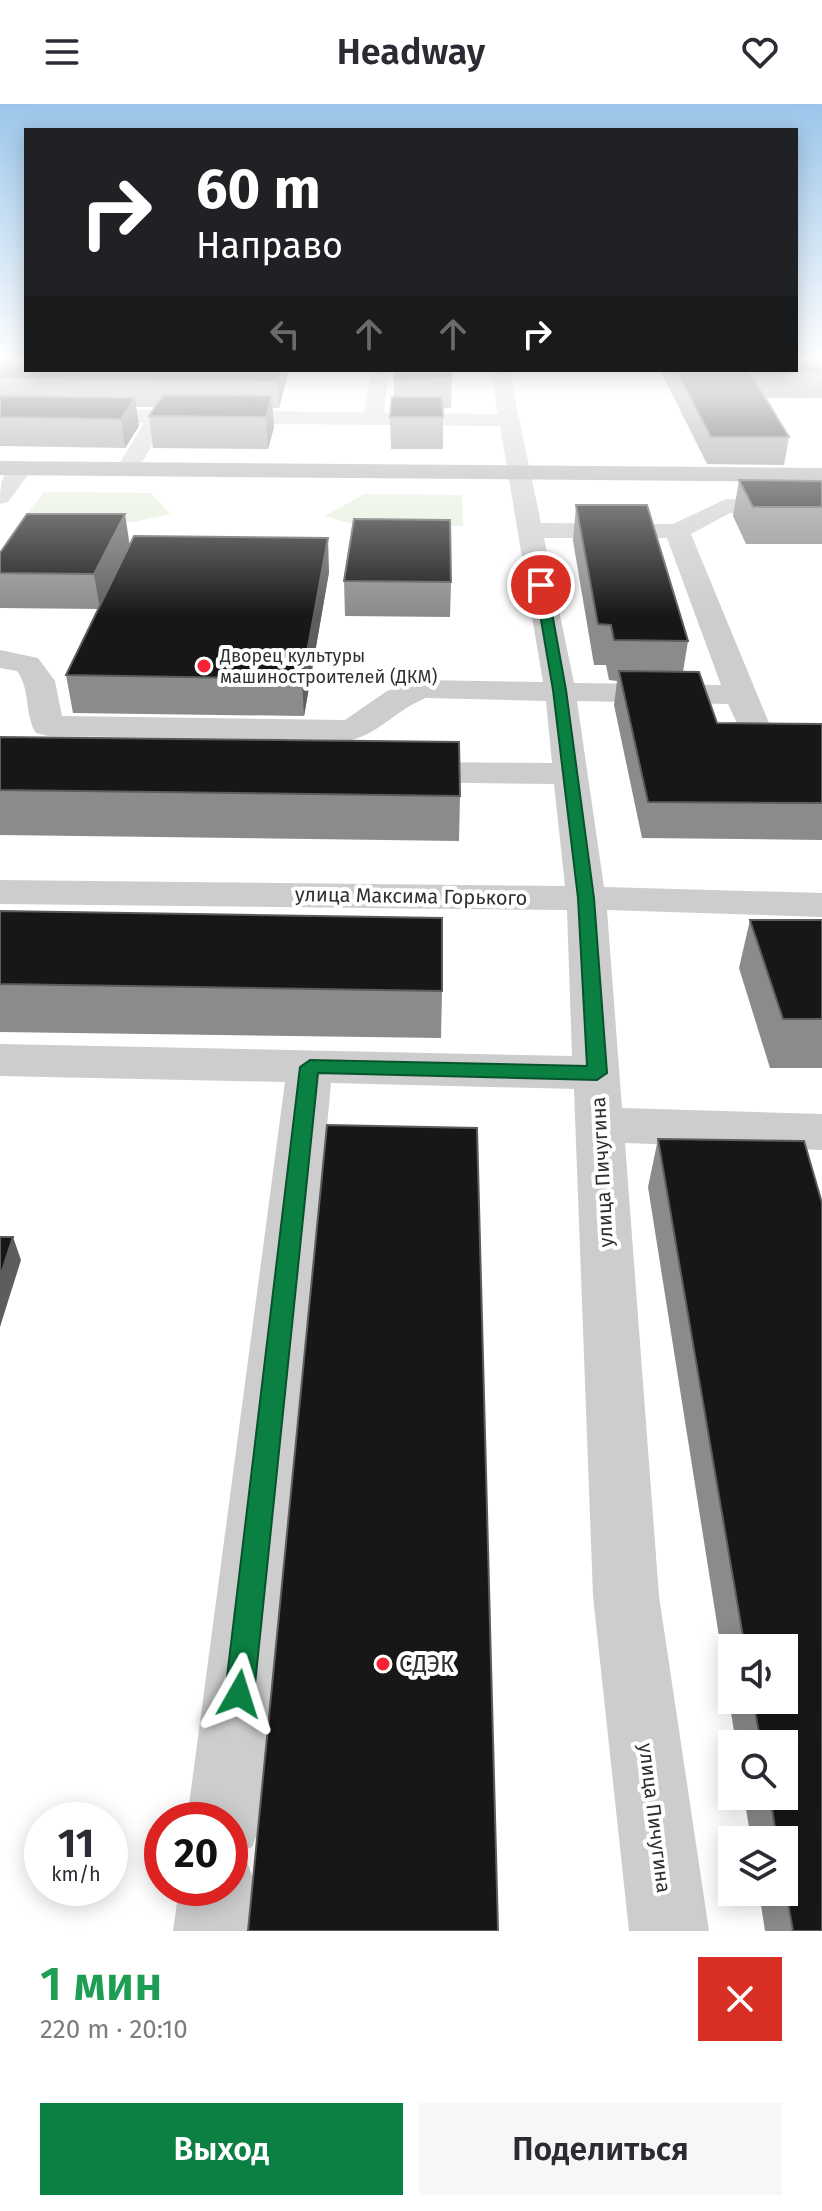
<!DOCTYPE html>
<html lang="ru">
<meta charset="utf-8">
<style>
:root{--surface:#fff;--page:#f7f7f7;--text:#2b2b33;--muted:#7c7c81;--accent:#0b8043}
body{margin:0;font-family:"Fira Sans",sans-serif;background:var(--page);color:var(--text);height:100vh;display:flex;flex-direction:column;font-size:30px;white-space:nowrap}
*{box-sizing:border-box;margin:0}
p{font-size:26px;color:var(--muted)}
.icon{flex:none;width:44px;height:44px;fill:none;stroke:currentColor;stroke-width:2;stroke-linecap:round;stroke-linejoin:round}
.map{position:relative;height:1827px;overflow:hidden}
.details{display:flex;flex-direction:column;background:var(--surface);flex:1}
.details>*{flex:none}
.banner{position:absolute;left:24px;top:24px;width:774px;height:244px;border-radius:0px;box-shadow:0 4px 20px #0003;background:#202124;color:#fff;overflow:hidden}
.controls{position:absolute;left:718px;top:1530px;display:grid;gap:16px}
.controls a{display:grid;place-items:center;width:80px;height:80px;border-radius:0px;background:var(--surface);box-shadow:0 4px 20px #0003;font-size:40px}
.speed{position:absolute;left:24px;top:1698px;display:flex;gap:16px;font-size:40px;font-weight:700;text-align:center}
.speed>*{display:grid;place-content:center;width:104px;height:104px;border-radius:50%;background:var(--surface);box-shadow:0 4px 20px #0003;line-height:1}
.speed small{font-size:20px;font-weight:400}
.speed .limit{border:12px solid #d22;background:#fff;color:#111}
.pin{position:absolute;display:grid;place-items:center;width:68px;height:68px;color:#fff;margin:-34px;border:4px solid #fff;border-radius:50%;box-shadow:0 2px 8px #0007}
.me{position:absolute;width:88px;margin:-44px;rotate:6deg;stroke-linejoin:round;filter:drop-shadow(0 0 6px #0008)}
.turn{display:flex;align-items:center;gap:28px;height:168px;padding:0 40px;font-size:36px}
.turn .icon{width:104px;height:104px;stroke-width:2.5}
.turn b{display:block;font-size:56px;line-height:68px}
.lanes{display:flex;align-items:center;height:76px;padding:0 40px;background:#0003;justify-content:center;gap:40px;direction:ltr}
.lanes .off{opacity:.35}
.round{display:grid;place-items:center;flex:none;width:84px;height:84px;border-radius:0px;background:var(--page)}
.headline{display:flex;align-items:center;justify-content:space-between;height:136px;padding:0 40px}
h1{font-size:48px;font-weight:600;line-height:60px;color:#1e9e55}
.button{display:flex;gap:16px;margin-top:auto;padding:16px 40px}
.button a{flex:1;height:92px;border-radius:0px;background:var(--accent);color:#fff;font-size:32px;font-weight:600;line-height:92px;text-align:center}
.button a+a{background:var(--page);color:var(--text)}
header{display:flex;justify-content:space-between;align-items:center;height:104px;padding:0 40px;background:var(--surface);font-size:36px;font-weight:600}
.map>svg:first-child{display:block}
.green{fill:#e6eedc}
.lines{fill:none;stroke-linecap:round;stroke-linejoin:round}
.minor{fill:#cdcdcd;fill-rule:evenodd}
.major{fill:#a8a8a8;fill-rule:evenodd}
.wall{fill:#8b8b8b;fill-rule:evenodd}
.shaded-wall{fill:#5d5d5d}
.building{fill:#171717;stroke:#5d5d5d;stroke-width:2}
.route{fill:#0b8043;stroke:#07532c;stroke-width:2}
.poi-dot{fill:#f72234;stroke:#fff;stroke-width:3}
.labels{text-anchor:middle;stroke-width:8;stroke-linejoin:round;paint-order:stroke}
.far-poi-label{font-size:18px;fill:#303030;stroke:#fff;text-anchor:start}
.street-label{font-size:20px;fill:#303030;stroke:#fff}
.near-poi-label{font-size:24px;fill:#303030;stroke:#fff;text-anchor:start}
</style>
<header><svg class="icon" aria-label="menu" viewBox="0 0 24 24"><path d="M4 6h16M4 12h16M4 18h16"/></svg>Headway<svg class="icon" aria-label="heart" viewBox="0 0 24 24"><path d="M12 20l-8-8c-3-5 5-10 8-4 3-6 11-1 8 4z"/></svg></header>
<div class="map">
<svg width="822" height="1827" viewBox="0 0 822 1827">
<rect width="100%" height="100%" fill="#fff"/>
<g class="green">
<path d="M 44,388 L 151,389 L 170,410 L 133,418 L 21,417 Z"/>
<path d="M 364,390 L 462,391 L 463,422 L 356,421 L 325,412 Z"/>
</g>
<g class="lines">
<g class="minor">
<path d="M 389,266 L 384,309 L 498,310 L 491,266 L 509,266 L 541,419 L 673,420 L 726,395 L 822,396 L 822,410 L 730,409 L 691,430 L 769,619 L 822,620 L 822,640 L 745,636 L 728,600 L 577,597 L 604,783 L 822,789 L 822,813 L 607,806 L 622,1004 L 822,1010 L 822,1046 L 625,1039 L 659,1492 L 709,1827 L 629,1827 L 593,1492 L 574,985 L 331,979 L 263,1716 L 252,1743 L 232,1751 L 246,1756 L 257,1784 L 253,1827 L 173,1827 L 179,1784 L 230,1784 L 230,1716 L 187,1716 L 285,978 L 0,972 L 0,940 L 572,952 L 567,806 L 0,800 L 0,776 L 565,782 L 554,680 L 399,678 L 387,675 L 382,668 L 387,661 L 399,658 L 552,659 L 546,597 L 426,594 C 399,604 379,629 352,636 L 48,632 L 36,629 C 24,610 31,586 17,567 L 0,564 L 0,546 L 38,554 L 55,577 L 62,612 L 345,616 L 387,587 L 422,576 L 543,578 L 500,322 L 165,319 L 135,370 L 127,372 L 116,365 L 144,319 L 0,317 L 0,305 L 364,308 L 371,267 ZM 544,434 L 667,434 L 721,581 L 574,579 Z"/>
<path d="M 22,357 L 33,364 L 8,398 L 0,400 C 0,382 1,362 22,357 Z"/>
</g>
<path class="major" d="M 0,357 L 822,364 L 822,378 L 0,371 Z"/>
</g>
<g class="wall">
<path d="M 0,256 L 26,266 L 289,266 L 279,304 L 272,304 L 274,323 L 268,345 L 153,344 L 149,312 L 155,303 L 136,303 L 139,322 L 125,344 L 0,342 Z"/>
<path d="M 822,256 L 822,294 L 765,294 L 789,333 L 784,361 L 707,360 L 660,266 L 796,266 Z"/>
<path d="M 452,266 L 451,304 L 443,304 L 443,345 L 391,345 L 390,313 L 394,293 L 394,276 Z"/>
<path d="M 739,376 L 822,377 L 822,440 L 746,440 L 733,412 Z"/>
<path d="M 576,401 L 688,537 L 683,568 L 717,619 L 822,620 L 822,736 L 642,734 L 614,601 L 617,577 L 609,576 L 606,561 L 594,561 L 573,437 Z"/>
<path d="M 130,441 L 329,468 L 304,612 L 73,609 L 66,571 L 98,505 L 0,504 L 0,449 Z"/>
<path d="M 344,477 L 451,478 L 450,513 L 345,512 Z"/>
<path d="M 0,633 L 460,692 L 459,737 L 0,731 Z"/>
<path d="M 0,807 L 442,887 L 441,934 L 0,928 Z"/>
<path d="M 750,816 L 822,816 L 822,964 L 770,964 L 739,864 Z"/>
<path d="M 658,1035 L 804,1037 L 822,1099 L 822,1827 L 765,1827 L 759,1788 L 784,1788 L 784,1736 L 751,1736 L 744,1692 L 784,1692 L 784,1640 L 736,1640 L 648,1083 ZM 732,1544 L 784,1544 L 784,1596 L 732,1596 Z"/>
</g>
<g class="shaded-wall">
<path d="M 280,266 L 289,266 L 279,304 L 277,277 Z"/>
<path d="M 272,292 L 274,323 L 268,345 L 266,313 Z"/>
<path d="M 135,294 L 139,322 L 125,344 L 121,315 Z"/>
<path d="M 125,410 L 130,443 L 100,505 L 94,470 Z"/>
<path d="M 328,434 L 329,468 L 304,612 L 302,575 Z"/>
<path d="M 13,1133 L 21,1156 L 0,1223 L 0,1173 Z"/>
</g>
<g class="building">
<path d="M 0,256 L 26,256 L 26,266 L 280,266 L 277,277 L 0,274 Z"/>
<path d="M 796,256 L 822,256 L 822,269 L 750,269 L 789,333 L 711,333 L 676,266 L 796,266 Z"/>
<path d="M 395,266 L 452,266 L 452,274 L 394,276 Z"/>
<path d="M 163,291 L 272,292 L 266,313 L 149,312 Z"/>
<path d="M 0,292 L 135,294 L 121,315 L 0,313 Z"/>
<path d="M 392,293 L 442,293 L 443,313 L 390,313 Z"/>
<path d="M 739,376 L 822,377 L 822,403 L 753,403 Z"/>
<path d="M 576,401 L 647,401 L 688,537 L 614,536 L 611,521 L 598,520 Z"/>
<path d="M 27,410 L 125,410 L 94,470 L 0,469 L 0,449 Z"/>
<path d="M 354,415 L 450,416 L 451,478 L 344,477 Z"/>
<path d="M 134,432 L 328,434 L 302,575 L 66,571 Z"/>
<path d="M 619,567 L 699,568 L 717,619 L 822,620 L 822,699 L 648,698 Z"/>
<path d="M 0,633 L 459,638 L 460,692 L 0,686 Z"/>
<path d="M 0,807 L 442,814 L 442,887 L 0,880 Z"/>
<path d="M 750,816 L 822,816 L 822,915 L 783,915 Z"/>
<path d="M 327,1021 L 477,1024 L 498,1827 L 248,1827 Z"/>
<path d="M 658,1035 L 804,1037 L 822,1099 L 822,1827 L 793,1827 L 784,1776 L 784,1736 L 777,1736 L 770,1692 L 784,1692 L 784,1640 L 761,1640 L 753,1596 L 784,1596 L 784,1544 L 745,1544 Z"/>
<path d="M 0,1133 L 13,1133 L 0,1173 Z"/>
</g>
<linearGradient id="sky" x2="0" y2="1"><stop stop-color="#9bc6eb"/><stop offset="0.5" stop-color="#fff"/><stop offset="1" stop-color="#fff" stop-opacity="0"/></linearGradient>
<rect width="822" height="512" fill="url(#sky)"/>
<path class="route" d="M 541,477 L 547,481 L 566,586 L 594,794 L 607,969 L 597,976 L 318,969 L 254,1590 L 250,1601 L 239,1605 L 229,1601 L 225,1590 L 300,963 L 310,956 L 587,962 L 578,794 L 553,586 L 535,481 Z"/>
<g class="poi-dot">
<circle cx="204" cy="562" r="8"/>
<circle cx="383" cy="1560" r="8"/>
</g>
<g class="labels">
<g class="far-poi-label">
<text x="220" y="558">Дворец культуры<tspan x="220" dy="21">машиностроителей (ДКМ)</tspan></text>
</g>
<g class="street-label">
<text transform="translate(411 792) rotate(1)" y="7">улица Максима Горького</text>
<text transform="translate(602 1068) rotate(-93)" y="7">улица Пичугина</text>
<text transform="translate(655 1714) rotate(83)" y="7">улица Пичугина</text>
</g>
<g class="near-poi-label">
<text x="399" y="1568">СДЭК</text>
</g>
</g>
</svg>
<div class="controls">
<a><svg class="icon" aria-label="sound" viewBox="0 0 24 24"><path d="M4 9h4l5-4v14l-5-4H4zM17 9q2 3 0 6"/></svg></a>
<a><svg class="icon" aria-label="search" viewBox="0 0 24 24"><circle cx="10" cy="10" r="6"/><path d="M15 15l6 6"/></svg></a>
<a><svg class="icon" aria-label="layers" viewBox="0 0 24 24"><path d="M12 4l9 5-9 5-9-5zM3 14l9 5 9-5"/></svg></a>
</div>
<div class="speed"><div>11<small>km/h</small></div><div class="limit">20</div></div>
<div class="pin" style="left:541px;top:481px;background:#d93025"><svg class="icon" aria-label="arrive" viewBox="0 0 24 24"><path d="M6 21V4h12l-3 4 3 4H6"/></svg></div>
<svg class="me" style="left:239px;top:1590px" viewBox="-20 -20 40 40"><path d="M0-17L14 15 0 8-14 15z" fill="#0b8043" stroke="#fff" stroke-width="4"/></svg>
<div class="banner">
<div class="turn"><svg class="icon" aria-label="right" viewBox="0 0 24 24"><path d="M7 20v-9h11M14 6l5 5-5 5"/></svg><div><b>60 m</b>Направо</div></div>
<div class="lanes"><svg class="icon off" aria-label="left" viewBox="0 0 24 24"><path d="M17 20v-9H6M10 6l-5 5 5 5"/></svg><svg class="icon off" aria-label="ahead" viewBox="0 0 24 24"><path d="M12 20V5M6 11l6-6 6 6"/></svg><svg class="icon off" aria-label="ahead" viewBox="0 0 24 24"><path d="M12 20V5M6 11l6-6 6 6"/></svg><svg class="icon" aria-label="right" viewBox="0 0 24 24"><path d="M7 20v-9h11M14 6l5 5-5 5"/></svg></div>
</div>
</div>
<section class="details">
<div class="headline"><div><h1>1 мин</h1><p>220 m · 20:10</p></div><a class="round" style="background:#d93025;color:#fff"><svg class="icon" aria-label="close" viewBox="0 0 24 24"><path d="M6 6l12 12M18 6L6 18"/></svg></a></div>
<div class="button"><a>Выход</a><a>Поделиться</a></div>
</section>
